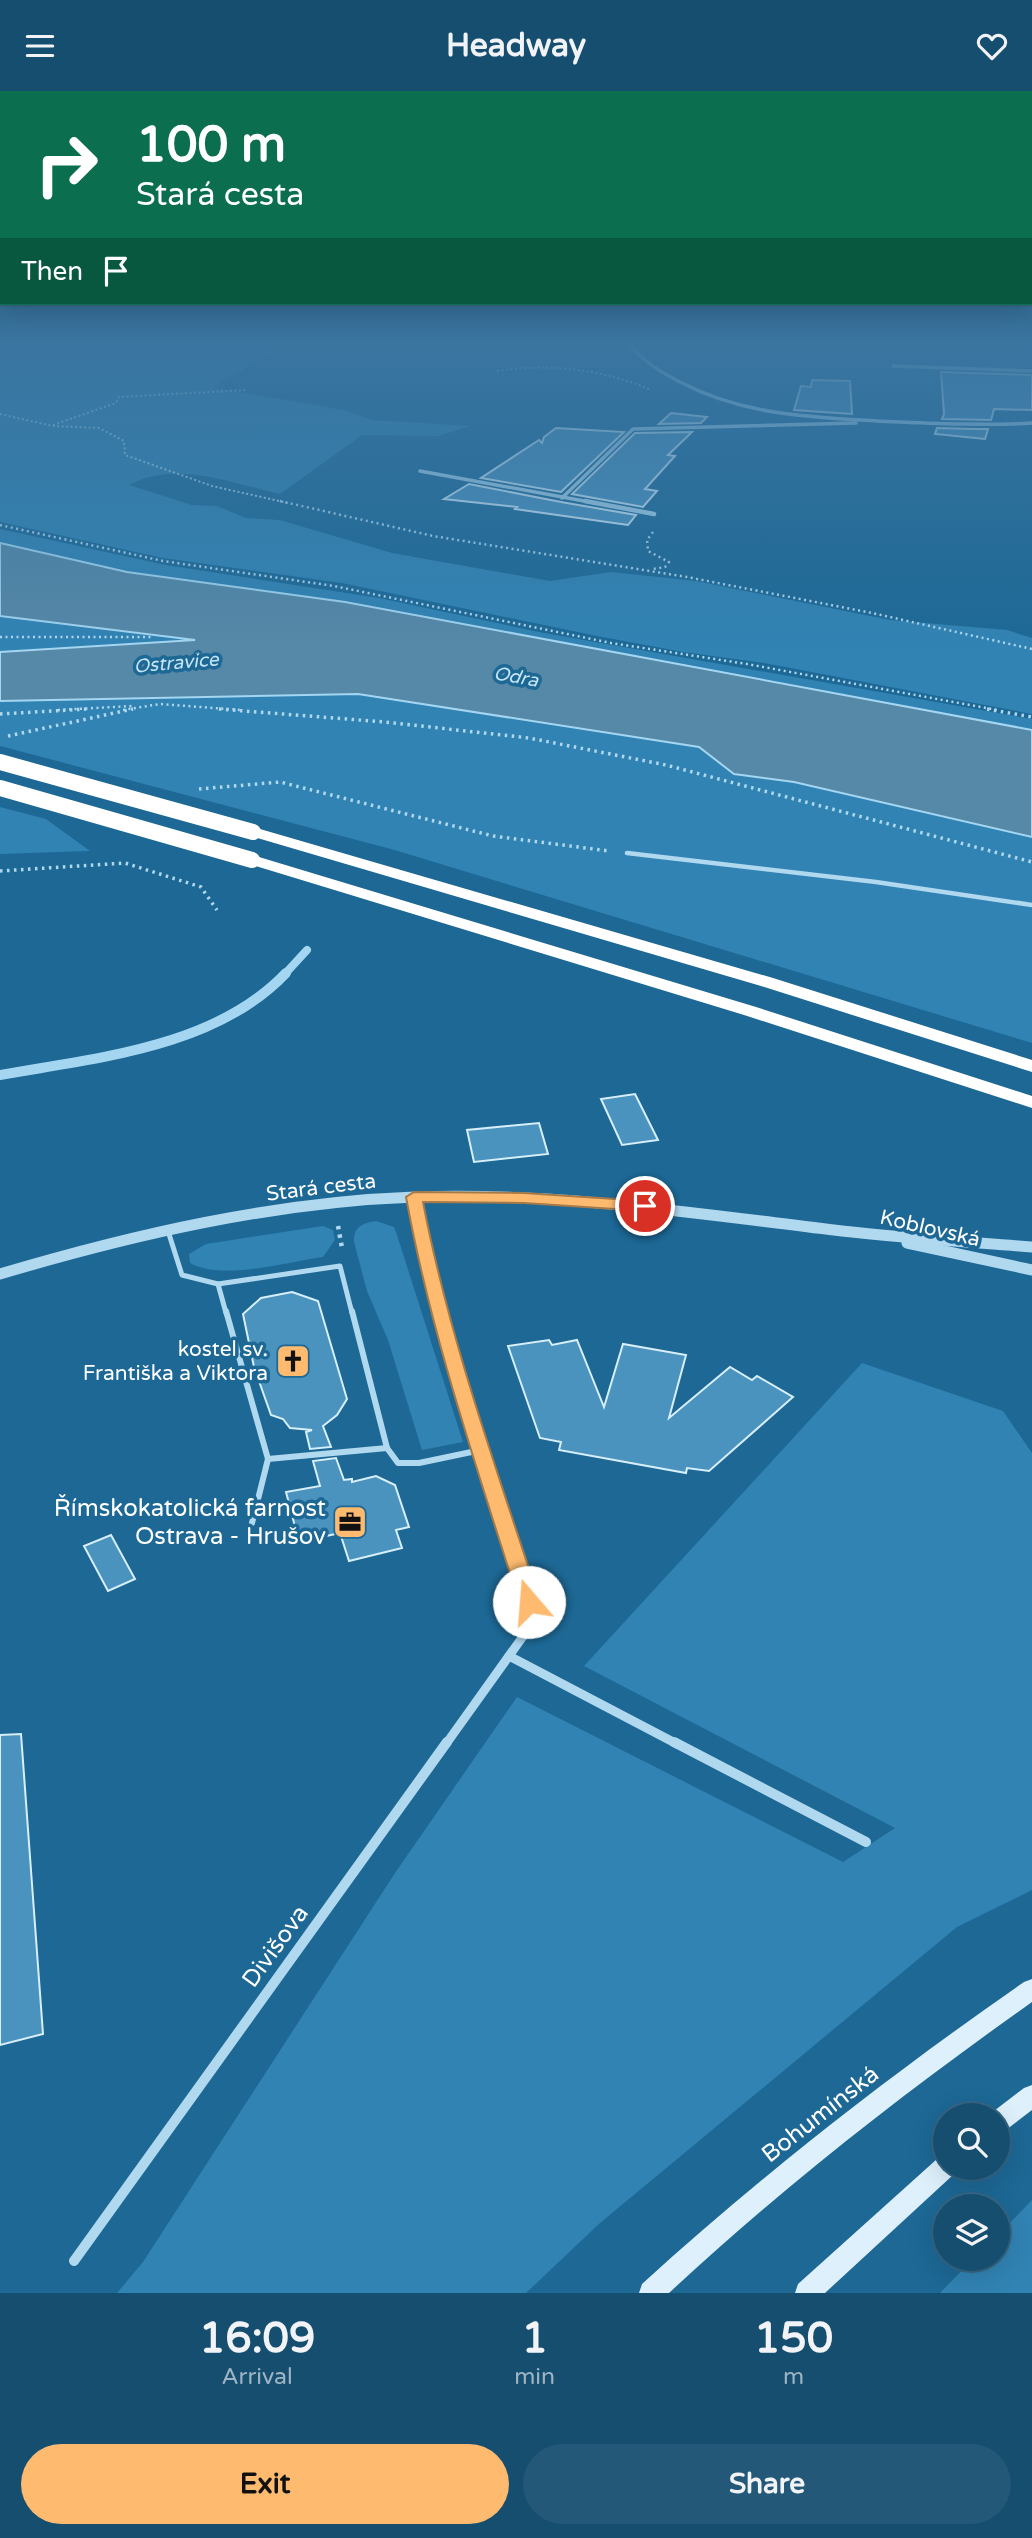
<!DOCTYPE html>
<meta charset="utf-8">
<style>
:root{--surface:#164e70;--page:#235878;--text:#f1f3f6;--muted:#9eb4c3;--line:#356583;--accent:#febb6f}
body{margin:0;font-family:"Varela Round",sans-serif;background:var(--page);color:var(--text);height:100vh;display:flex;flex-direction:column;font-size:26px;white-space:nowrap}
*{box-sizing:border-box;margin:0}
p{font-size:23px;color:var(--muted)}
.icon{flex:none;width:38px;height:38px;fill:none;stroke:currentColor;stroke-width:2;stroke-linecap:round;stroke-linejoin:round}
.map{position:relative;height:2202px;overflow:hidden}
.side{display:flex;flex-direction:column;background:var(--surface);flex:1}
.side>*{flex:none}
.guide{position:absolute;left:0px;top:0px;width:1032px;height:214px;box-shadow:0 7px 28px #0002,0 0 0 2px var(--line);background:#0b6e4f;color:#fff;overflow:hidden}
.buttons{position:absolute;left:933px;top:2012px;display:grid;gap:14px}
.buttons a{display:grid;place-items:center;width:77px;height:77px;border-radius:50%;background:var(--surface);box-shadow:0 7px 28px #0002,0 0 0 2px var(--line);font-size:35px}
.pin{position:absolute;display:grid;place-items:center;width:60px;height:60px;color:#fff;margin:-30px;border:4px solid #fff;border-radius:50%;box-shadow:0 2px 7px #0007}
.me{position:absolute;width:77px;margin:-38px;rotate:342deg;stroke-linejoin:round;filter:drop-shadow(0 0 5px #0008)}
.turn{display:flex;align-items:center;gap:24px;height:147px;padding:0 21px;font-size:32px}
.turn .icon{width:91px;height:91px;stroke-width:2.5}
.turn b{display:block;font-size:49px;line-height:60px}
.then{display:flex;align-items:center;height:66px;padding:0 21px;background:#0003;gap:14px;font-size:26px}
.eta{display:flex;justify-content:space-evenly;align-items:center;height:119px;text-align:center}
.eta b{font-size:42px;font-weight:700;line-height:49px}
.cta{display:flex;gap:14px;margin-top:auto;padding:14px 21px}
.cta a{flex:1;height:80px;border-radius:42px;background:var(--accent);color:#111;font-size:28px;font-weight:700;line-height:80px;text-align:center}
.cta a+a{background:var(--page);color:var(--text)}
header{display:flex;justify-content:space-between;align-items:center;height:91px;padding:0 21px;background:var(--surface);font-size:32px;font-weight:700}
.map>svg:first-child{display:block}
.green{fill:#3183b3}
.water{fill:#5688a7;stroke:#a4d6f1;stroke-width:2}
.lines{fill:none;stroke-linecap:round;stroke-linejoin:round}
.stream-far1{stroke:#a4d6f1;stroke-width:8}
.stream{stroke:#a4d6f1;stroke-width:10}
.building{fill:#4a93be;stroke:#d7eefb;stroke-width:2}
.path-far3{stroke:#b0d8ef;stroke-width:2;stroke-dasharray:2 2.5;stroke-linecap:butt}
.path-far2{stroke:#b0d8ef;stroke-width:2.5;stroke-dasharray:2 3.5;stroke-linecap:butt}
.path-far1{stroke:#b0d8ef;stroke-width:3.5;stroke-dasharray:2.5 4.5;stroke-linecap:butt}
.path{stroke:#b0d8ef;stroke-width:4.5;stroke-dasharray:3.5 5;stroke-linecap:butt}
.service-far2{stroke:#b0d8ef;stroke-width:4.5}
.service-far1{stroke:#b0d8ef;stroke-width:5}
.service{stroke:#b0d8ef;stroke-width:6}
.minor-far4{stroke:#b0d8ef;stroke-width:3.5}
.minor-far3{stroke:#b0d8ef;stroke-width:4.5}
.minor-far2{stroke:#b0d8ef;stroke-width:7}
.minor-far1{stroke:#b0d8ef;stroke-width:9}
.minor{stroke:#b0d8ef;stroke-width:10}
.tertiary{stroke:#b0d8ef;stroke-width:11}
.secondary{fill:#ddf0fb;fill-rule:evenodd}
.motorway{fill:#fff;fill-rule:evenodd}
.motorway-bridge{stroke:#fff;stroke-width:16}
.route{fill:#febb6f;stroke:#a57a48;stroke-width:2}
.labels{text-anchor:middle;stroke-width:7;stroke-linejoin:round;paint-order:stroke}
.far-water-label{font-size:19px;font-style:italic;fill:#c4e4f7;stroke:#1d6895}
.street-label{font-size:21px;fill:#fff;stroke:#1d6895}
.poi-label{font-size:21px;fill:#fff;stroke:#1d6895;text-anchor:end}
.near-poi-label{font-size:24px;fill:#fff;stroke:#1d6895;text-anchor:end}
.near-street-label{font-size:24px;fill:#fff;stroke:#1d6895}
</style>
<header><svg class="icon" aria-label="menu" viewBox="0 0 24 24"><path d="M4 6h16M4 12h16M4 18h16"/></svg>Headway<svg class="icon" aria-label="heart" viewBox="0 0 24 24"><path d="M12 20l-8-8c-3-5 5-10 8-4 3-6 11-1 8 4z"/></svg></header>
<div class="map">
<svg width="1032" height="2202" viewBox="0 0 1032 2202">
<rect width="100%" height="100%" fill="#1d6895"/>
<g class="green">
<path d="M 0,249 L 293,249 L 213,296 L 348,320 L 371,329 L 471,335 L 438,345 L 362,344 L 280,403 C 230,392 176,369 129,394 L 192,414 L 217,415 L 246,427 L 280,429 L 392,462 L 550,490 L 611,481 L 696,490 L 890,529 L 1007,539 L 1032,547 L 1032,623 L 764,572 L 683,561 L 597,545 L 342,492 L 163,467 L 0,431 Z"/>
<path d="M 0,438 L 166,474 L 379,507 L 539,541 L 1032,628 L 1032,639 L 345,511 L 127,481 L 0,452 Z"/>
<path d="M 0,525 L 201,549 L 0,561 Z"/>
<path d="M 358,603 L 700,656 L 734,683 L 794,691 L 1032,746 L 1032,952 L 391,758 L 0,655 L 0,610 Z"/>
<path d="M 0,716 L 46,728 L 90,760 L 0,763 Z"/>
<path d="M 376,1130 L 394,1136 L 397,1144 L 463,1351 L 422,1359 L 388,1249 L 367,1200 L 354,1151 C 353,1136 363,1132 376,1130 Z"/>
<path d="M 323,1135 L 333,1139 L 335,1149 L 323,1166 C 286,1171 222,1190 190,1172 L 189,1163 L 206,1153 Z"/>
<path d="M 862,1272 L 1003,1320 L 1032,1362 L 1032,1799 L 957,1836 L 600,2132 L 526,2202 L 117,2202 L 143,2171 L 395,1782 L 517,1606 L 843,1771 L 895,1737 L 584,1575 Z"/>
<path d="M 1032,2109 L 1032,2202 L 940,2202 L 973,2168 L 998,2168 L 998,2144 Z"/>
</g>
<path class="water" d="M 0,452 L 127,481 L 345,511 L 1032,639 L 1032,746 L 794,691 L 734,683 L 699,656 L 358,603 L 0,610 L 0,561 L 195,549 L 0,525 Z"/>
<g class="lines">
<path class="stream-far1" d="M 284,884 L 307,859"/>
<path class="stream" d="M 0,984 C 95,967 215,957 286,882"/>
</g>
<g class="building">
<path d="M 941,281 L 1032,284 L 1032,319 L 994,318 L 991,329 L 942,328 L 944,323 Z"/>
<path d="M 812,289 L 850,290 L 852,323 L 794,319 L 801,295 L 811,296 Z"/>
<path d="M 671,322 L 707,326 L 701,332 L 659,333 Z"/>
<path d="M 556,337 L 624,341 L 561,401 L 481,387 L 539,349 L 542,352 L 544,346 Z"/>
<path d="M 937,337 L 974,338 L 988,338 L 985,348 L 935,343 Z"/>
<path d="M 692,341 L 668,364 L 675,365 L 645,398 L 657,400 L 643,416 L 572,403 L 635,342 Z"/>
<path d="M 469,393 L 561,411 L 636,424 L 628,434 L 515,418 L 517,416 L 444,408 Z"/>
<path d="M 635,1003 L 658,1049 L 622,1054 L 601,1008 Z"/>
<path d="M 539,1032 L 548,1063 L 474,1071 L 467,1039 Z"/>
<path d="M 292,1201 L 318,1210 L 347,1308 L 337,1324 L 323,1335 L 331,1356 L 310,1358 L 306,1341 L 312,1339 L 290,1337 L 283,1328 L 271,1324 L 254,1276 L 243,1223 L 261,1207 Z"/>
<path d="M 549,1249 L 552,1254 L 577,1249 L 604,1316 L 623,1253 L 686,1264 L 669,1327 L 730,1276 L 752,1289 L 757,1285 L 793,1306 L 709,1380 L 687,1377 L 686,1382 L 559,1359 L 561,1351 L 540,1347 L 508,1255 Z"/>
<path d="M 336,1367 L 344,1389 L 352,1388 L 352,1391 L 376,1385 L 395,1394 L 409,1436 L 396,1439 L 402,1457 L 349,1470 L 340,1442 L 299,1451 L 286,1401 L 320,1395 L 313,1370 Z"/>
<path d="M 111,1444 L 135,1488 L 108,1500 L 84,1455 Z"/>
<path d="M 21,1643 L 43,1943 L 0,1954 L 0,1644 Z"/>
</g>
<g class="lines">
<g class="path-far3">
<path d="M 497,280 C 550,272 600,278 649,298"/>
<path d="M 0,323 L 53,335 L 99,337 L 124,350 L 125,364 L 212,395 L 288,412"/>
<path d="M 53,334 L 116,312 L 119,306 L 246,299"/>
</g>
<g class="path-far2">
<path d="M 280,410 L 433,445 L 687,486 L 872,522 L 1032,558"/>
<path d="M 0,434 L 163,470 L 334,495 L 611,552 L 747,573 L 997,619"/>
<path d="M 653,441 L 647,449 L 648,460 L 669,471 L 665,476 L 653,478"/>
<path d="M 0,546 L 152,546"/>
<path d="M 58,619 L 132,615"/>
<path d="M 123,619 L 160,613 L 241,619"/>
</g>
<g class="path-far1">
<path d="M 219,618 L 385,631 L 529,647 L 666,674 L 1032,771"/>
<path d="M 987,618 L 1032,626"/>
<path d="M 0,623 L 87,618"/>
<path d="M 8,645 L 133,618"/>
<path d="M 199,698 L 280,691 L 493,745 L 609,760"/>
<path d="M 0,780 L 125,772 L 201,796 L 217,819"/>
</g>
<path class="path" d="M 338,1135 L 342,1157"/>
<path class="service-far2" d="M 627,762 L 876,791 L 1032,814"/>
<g class="service-far1">
<path d="M 168,1140 L 182,1184 L 218,1193 L 340,1175 L 352,1222"/>
<path d="M 218,1193 L 226,1222"/>
</g>
<g class="service">
<path d="M 226,1220 L 268,1368 L 387,1357"/>
<path d="M 352,1220 L 387,1357 L 398,1372 L 419,1372 L 481,1359"/>
<path d="M 252,1432 L 268,1368"/>
</g>
<g class="minor-far4">
<path d="M 627,249 C 640,269 659,280 680,291 C 743,324 808,326 877,330 C 929,332 980,335 1032,332"/>
<path d="M 893,275 L 1032,280"/>
<path d="M 420,380 L 595,412"/>
<path d="M 562,407 L 633,338 L 856,332"/>
</g>
<path class="minor-far3" d="M 585,410 L 654,423"/>
<path class="minor-far2" d="M 414,1106 L 425,1168 L 441,1222"/>
<g class="minor-far1">
<path d="M 440,1220 L 529,1511 L 524,1544 L 446,1653"/>
<path d="M 509,1565 L 677,1653"/>
</g>
<g class="minor">
<path d="M 674,1651 L 866,1751"/>
<path d="M 74,2170 L 447,1651"/>
</g>
<g class="tertiary">
<path d="M 907,1152 L 1032,1179"/>
<path d="M 0,1183 C 135,1143 274,1111 415,1106 C 559,1101 700,1123 842,1140 C 905,1147 969,1151 1032,1156"/>
</g>
<g class="secondary">
<path d="M 1032,1888 L 1032,1911 C 905,2001 783,2096 669,2202 L 639,2202 L 642,2193 C 763,2083 890,1984 1024,1891 Z"/>
<path d="M 1032,1994 L 1032,2019 L 1006,2039 L 998,2042 L 998,2025 L 989,2025 L 990,2023 L 1024,1997 Z"/>
<path d="M 945,2064 L 945,2077 L 956,2077 L 953,2084 L 825,2202 L 795,2202 L 798,2193 L 937,2068 Z"/>
</g>
<g class="motorway">
<path d="M 253,736 L 773,887 L 1032,969 L 1032,981 L 761,895 L 247,744 L 245,741 L 247,738 Z"/>
<path d="M 252,764 L 756,916 L 1032,1005 L 1032,1017 L 744,924 L 246,772 L 244,769 L 246,766 Z"/>
</g>
<g class="motorway-bridge">
<path d="M 0,671 L 253,741"/>
<path d="M 0,697 L 252,769"/>
</g>
</g>
<linearGradient id="sky" x2="0" y2="1"><stop stop-color="#103952"/><stop offset="0.45" stop-color="#3a75a0"/><stop offset="1" stop-color="#3a75a0" stop-opacity="0"/></linearGradient>
<rect width="1032" height="557" fill="url(#sky)"/>
<path class="route" d="M 414,1101 L 524,1102 L 645,1110 L 653,1115 L 645,1120 L 524,1112 L 423,1111 C 449,1247 497,1379 540,1511 L 537,1516 L 529,1519 L 522,1516 L 519,1511 C 477,1377 431,1244 406,1106 Z"/>
<defs>
<g id="church-square" transform="scale(1.75)"><rect x="-9" y="-9" width="18" height="18" rx="4" fill="#febb6f" stroke="#1d6895"/><path d="M-1.2-6h2.4v3.5h3.3v2.4h-3.3V6h-2.4V-.1h-3.3v-2.4h3.3Z" fill="#111"/></g>
<g id="office-square" transform="scale(1.75)"><rect x="-9" y="-9" width="18" height="18" rx="4" fill="#febb6f" stroke="#1d6895"/><path d="M-6-3h4V-5.5h4V-3h4V5H-6ZM-1-4.5V-3h2v-1.5ZM-6 0V1H6V0Z" fill="#111"/></g>
</defs>
<g fill-rule="evenodd">
<use href="#church-square" x="293" y="1270"/>
<use href="#office-square" x="350" y="1431"/>
</g>
<g class="labels">
<g class="far-water-label">
<text transform="translate(176 571) rotate(-5)" y="7">Ostravice</text>
<text transform="translate(516 585) rotate(10)" y="7">Odra</text>
</g>
<g class="street-label">
<text transform="translate(321 1096) rotate(-7)" y="7">Stará cesta</text>
<text transform="translate(930 1137) rotate(13)" y="7">Koblovská</text>
</g>
<g class="poi-label">
<text x="268" y="1265">kostel sv.<tspan x="268" dy="24">Františka a Viktora</tspan></text>
</g>
<g class="near-poi-label">
<text x="326" y="1425">Římskokatolická farnost<tspan x="326" dy="28">Ostrava - Hrušov</tspan></text>
</g>
<g class="near-street-label">
<text transform="translate(275 1855) rotate(-54)" y="8">Divišova</text>
<text transform="translate(820 2023) rotate(-38)" y="8">Bohumínská</text>
</g>
</g>
</svg>
<div class="buttons">
<a><svg class="icon" aria-label="search" viewBox="0 0 24 24"><circle cx="10" cy="10" r="6"/><path d="M15 15l6 6"/></svg></a>
<a><svg class="icon" aria-label="layers" viewBox="0 0 24 24"><path d="M12 4l9 5-9 5-9-5zM3 14l9 5 9-5"/></svg></a>
</div>
<div class="pin" style="left:645px;top:1115px;background:#d93025"><svg class="icon" aria-label="arrive" viewBox="0 0 24 24"><path d="M6 21V4h12l-3 4 3 4H6"/></svg></div>
<svg class="me" style="left:529px;top:1511px" viewBox="-20 -20 40 40"><circle r="19" fill="#fff"/><path d="M0-13L10 11 0 6-10 11z" fill="#febb6f"/></svg>
<div class="guide">
<div class="turn"><svg class="icon" aria-label="right" viewBox="0 0 24 24"><path d="M7 20v-9h11M14 6l5 5-5 5"/></svg><div><b>100 m</b>Stará cesta</div></div>
<div class="then">Then<svg class="icon" aria-label="arrive" viewBox="0 0 24 24"><path d="M6 21V4h12l-3 4 3 4H6"/></svg></div>
</div>
</div>
<section class="side">
<div class="eta">
<div><b>16:09</b><p>Arrival</p></div>
<div><b>1</b><p>min</p></div>
<div><b>150</b><p>m</p></div>
</div>
<div class="cta"><a>Exit</a><a>Share</a></div>
</section>
